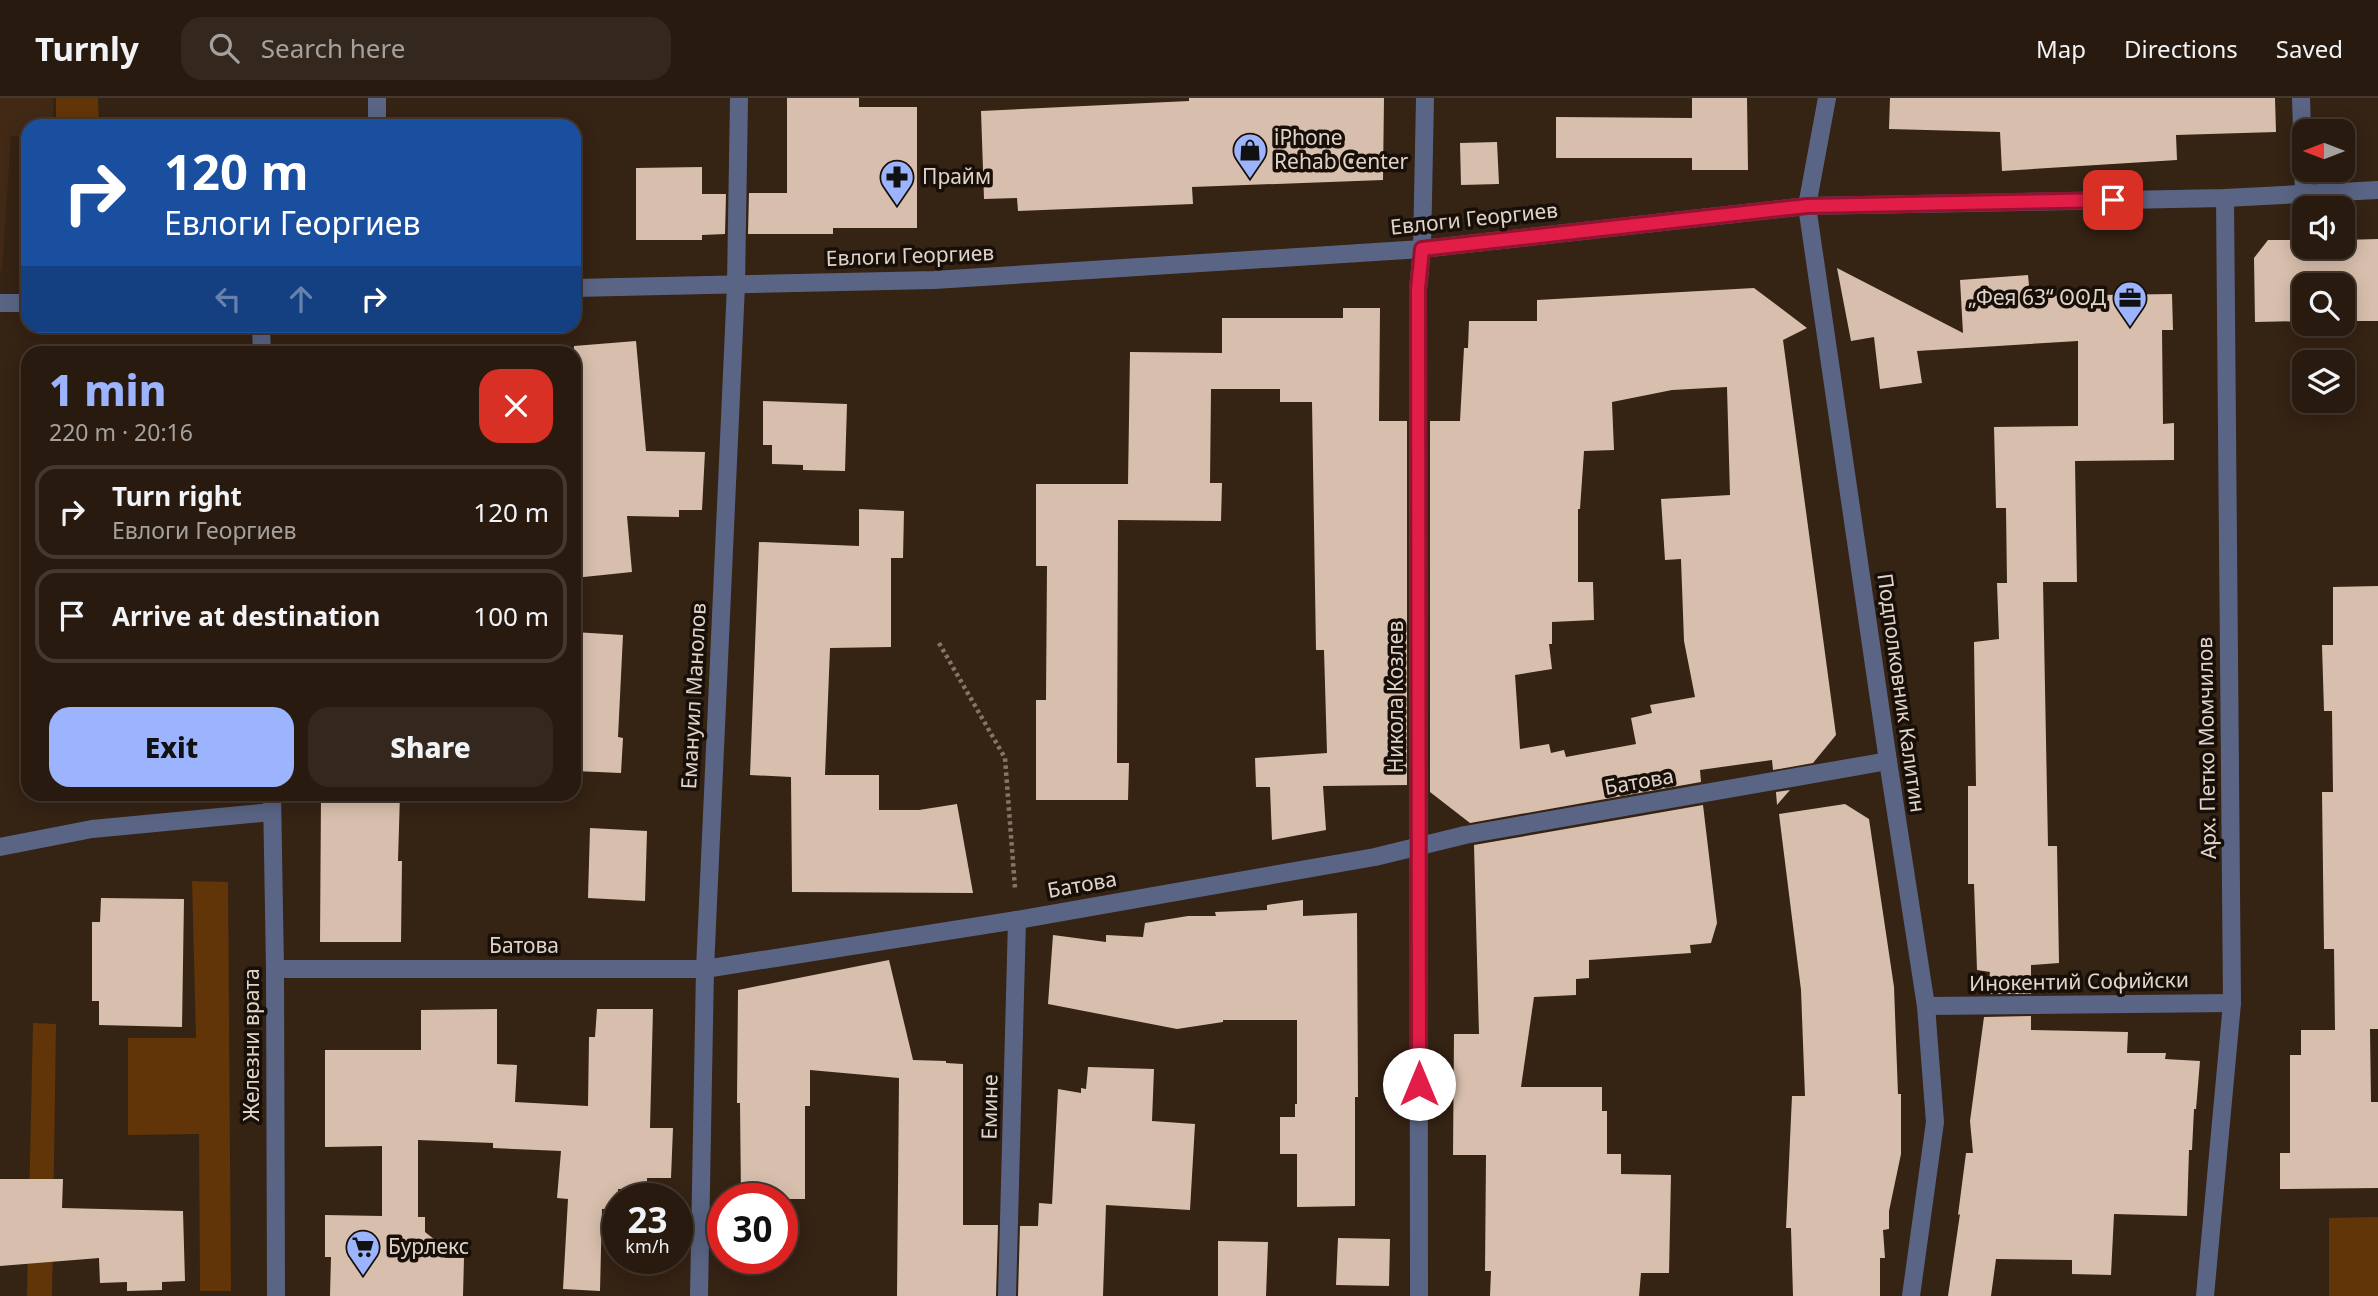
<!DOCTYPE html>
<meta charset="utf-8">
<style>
:root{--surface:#281a0f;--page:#34271d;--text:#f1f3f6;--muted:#a5a19e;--line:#44382f;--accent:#9cb4fd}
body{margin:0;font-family:"Noto Sans",sans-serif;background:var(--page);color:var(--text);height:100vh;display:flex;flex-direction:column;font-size:26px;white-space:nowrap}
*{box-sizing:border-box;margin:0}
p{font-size:23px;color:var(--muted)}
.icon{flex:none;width:38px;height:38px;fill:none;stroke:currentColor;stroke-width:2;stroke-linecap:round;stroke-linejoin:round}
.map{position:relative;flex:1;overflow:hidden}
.details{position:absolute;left:21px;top:248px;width:560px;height:455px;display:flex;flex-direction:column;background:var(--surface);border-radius:21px;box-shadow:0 4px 18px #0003,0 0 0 2px var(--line)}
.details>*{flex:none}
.guide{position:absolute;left:21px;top:21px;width:560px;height:214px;border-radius:21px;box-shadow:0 4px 18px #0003,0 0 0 2px var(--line);background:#1a4fa0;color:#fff;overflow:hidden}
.needle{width:46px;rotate:270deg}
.tools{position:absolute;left:2292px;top:21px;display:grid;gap:14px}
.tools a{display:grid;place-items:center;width:63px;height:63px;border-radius:14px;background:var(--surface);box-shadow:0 4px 18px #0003,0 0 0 2px var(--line);font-size:35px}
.speed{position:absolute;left:602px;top:1085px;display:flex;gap:14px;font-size:35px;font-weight:700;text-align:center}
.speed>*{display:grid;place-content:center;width:91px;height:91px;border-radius:50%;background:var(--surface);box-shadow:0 4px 18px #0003,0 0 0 2px var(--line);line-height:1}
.speed small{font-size:18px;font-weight:400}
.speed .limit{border:10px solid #d22;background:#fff;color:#111}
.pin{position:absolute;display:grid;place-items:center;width:60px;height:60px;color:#fff;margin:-30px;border-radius:14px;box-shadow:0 4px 10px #0006}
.me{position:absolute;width:77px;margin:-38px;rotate:0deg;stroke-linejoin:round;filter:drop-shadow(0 0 5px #0008)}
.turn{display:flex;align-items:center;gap:24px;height:147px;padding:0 28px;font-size:32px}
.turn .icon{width:91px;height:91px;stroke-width:2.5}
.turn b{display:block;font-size:49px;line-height:60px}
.lanes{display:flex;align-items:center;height:66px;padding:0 28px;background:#0003;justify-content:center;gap:35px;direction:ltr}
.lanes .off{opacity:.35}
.round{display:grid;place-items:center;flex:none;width:74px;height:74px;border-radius:21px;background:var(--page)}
.headline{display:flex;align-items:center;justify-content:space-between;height:119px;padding:0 28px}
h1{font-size:42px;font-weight:800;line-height:52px;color:var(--accent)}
.primary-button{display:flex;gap:14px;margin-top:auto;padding:14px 28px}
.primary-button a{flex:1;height:80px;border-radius:21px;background:var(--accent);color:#111;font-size:28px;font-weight:800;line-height:80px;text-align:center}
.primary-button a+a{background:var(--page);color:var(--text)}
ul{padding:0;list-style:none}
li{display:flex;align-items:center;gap:21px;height:94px;margin:0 14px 10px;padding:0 14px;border:4px solid var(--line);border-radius:21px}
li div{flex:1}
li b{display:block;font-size:26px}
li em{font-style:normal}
header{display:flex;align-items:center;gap:42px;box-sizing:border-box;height:98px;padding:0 35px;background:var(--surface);border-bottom:2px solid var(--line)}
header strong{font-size:33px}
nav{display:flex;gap:38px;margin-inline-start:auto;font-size:24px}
.search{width:490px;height:63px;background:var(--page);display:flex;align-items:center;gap:18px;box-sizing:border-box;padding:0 24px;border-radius:21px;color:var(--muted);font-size:26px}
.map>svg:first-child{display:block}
.built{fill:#412916}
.green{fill:#613508}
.building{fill:#d8bfad;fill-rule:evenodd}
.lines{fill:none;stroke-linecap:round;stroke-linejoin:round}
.path{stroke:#857569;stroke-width:4.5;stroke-dasharray:3.5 3.5;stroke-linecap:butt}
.minor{stroke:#5a6585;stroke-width:18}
.route-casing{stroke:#92132f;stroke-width:18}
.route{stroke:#e11d48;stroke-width:12}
.labels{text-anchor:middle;stroke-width:7;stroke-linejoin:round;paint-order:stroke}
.poi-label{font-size:21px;fill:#e0d4ca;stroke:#170f08;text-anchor:start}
.street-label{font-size:21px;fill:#e0d4ca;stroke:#170f08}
</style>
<header>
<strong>Turnly</strong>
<div class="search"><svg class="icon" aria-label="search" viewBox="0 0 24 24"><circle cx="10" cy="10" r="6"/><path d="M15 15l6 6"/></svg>Search here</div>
<nav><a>Map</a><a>Directions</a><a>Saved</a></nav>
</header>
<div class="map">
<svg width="2378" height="1198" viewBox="0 0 2378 1198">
<rect width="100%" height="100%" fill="#352314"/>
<path class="built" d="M 0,0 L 53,0 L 53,28 L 28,28 L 28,38 L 11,38 L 2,173 L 0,173 Z"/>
<g class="green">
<path d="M 56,0 L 98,0 L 99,28 L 56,28 Z"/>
<path d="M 192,783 L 228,784 L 231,1193 L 200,1193 L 199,1036 L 128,1037 L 128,940 L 196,940 Z"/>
<path d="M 33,925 L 56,926 L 52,1198 L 27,1198 Z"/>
<path d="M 2378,1119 L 2378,1198 L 2329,1198 L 2329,1120 Z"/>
</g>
<g class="building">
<path d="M 787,0 L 859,0 L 859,9 L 917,9 L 917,130 L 833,130 L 833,136 L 748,136 L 749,95 L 787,95 Z"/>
<path d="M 1189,0 L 1384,0 L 1383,82 L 1192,89 L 1193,106 L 1018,113 L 1017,100 L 984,101 L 981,13 L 1189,3 Z"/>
<path d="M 1692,0 L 1747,0 L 1748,72 L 1692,72 L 1692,60 L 1556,60 L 1556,19 L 1692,20 Z"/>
<path d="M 1890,0 L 2275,0 L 2276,34 L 2176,37 L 2177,62 L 2002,73 L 2000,34 L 1889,31 Z"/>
<path d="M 1497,44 L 1499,86 L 1461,87 L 1460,45 Z"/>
<path d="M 702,69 L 702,96 L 726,96 L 725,136 L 702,137 L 702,142 L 636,142 L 636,70 Z"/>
<path d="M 2378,141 L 2378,223 L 2343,223 L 2343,187 L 2305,187 L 2305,223 L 2255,224 L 2254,160 L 2268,142 L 2305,142 L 2305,149 L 2343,149 L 2343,142 Z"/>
<path d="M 1837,170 L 1963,235 L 1960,182 L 2028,177 L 2030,198 L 2172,196 L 2173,232 L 2162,232 L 2163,326 L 2174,325 L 2174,362 L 2075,363 L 2077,484 L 2043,484 L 2048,748 L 2057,748 L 2059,865 L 2031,867 L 2031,896 L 1987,896 L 1990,874 L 1977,872 L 1974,786 L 1968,786 L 1968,688 L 1976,688 L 1974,544 L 1999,541 L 1997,485 L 2007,485 L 2006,410 L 1996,410 L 1994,329 L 2078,328 L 2078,243 L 1917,253 L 1922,285 L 1880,291 L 1874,239 L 1851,243 Z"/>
<path d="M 1754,190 L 1807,230 L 1783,242 L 1836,637 L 1813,665 L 1773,672 L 1772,662 L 1700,672 L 1701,684 L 1470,725 L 1430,694 L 1430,323 L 1460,323 L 1464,250 L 1468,250 L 1469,223 L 1537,223 L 1537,202 ZM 1727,289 L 1730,397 L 1661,401 L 1665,462 L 1681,461 L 1684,543 L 1695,599 L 1650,607 L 1652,615 L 1631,620 L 1636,646 L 1566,659 L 1564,652 L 1551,655 L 1549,646 L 1520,651 L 1515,577 L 1552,571 L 1549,546 L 1552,546 L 1552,524 L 1594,522 L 1593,484 L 1578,484 L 1578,411 L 1580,411 L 1584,353 L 1614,352 L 1612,304 L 1672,292 Z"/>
<path d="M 1343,210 L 1380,210 L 1379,323 L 1407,323 L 1407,687 L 1323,688 L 1326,732 L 1272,742 L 1270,689 L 1256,689 L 1255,660 L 1327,655 L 1324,552 L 1316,552 L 1312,304 L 1280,304 L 1280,291 L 1211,291 L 1210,385 L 1222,385 L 1221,423 L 1118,422 L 1117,665 L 1129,665 L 1128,702 L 1036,702 L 1036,602 L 1046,602 L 1047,468 L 1036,468 L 1036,386 L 1128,386 L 1130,254 L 1222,255 L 1222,220 L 1343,220 Z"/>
<path d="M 636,243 L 646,353 L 705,354 L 702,412 L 679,412 L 679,419 L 627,418 L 632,474 L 574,480 L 574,248 Z"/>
<path d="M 763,303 L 847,306 L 845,373 L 803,372 L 803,367 L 772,366 L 772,347 L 763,347 Z"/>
<path d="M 859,411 L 904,413 L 903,460 L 891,460 L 891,549 L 830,550 L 825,677 L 879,677 L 879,712 L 919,712 L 957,706 L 973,795 L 792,794 L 791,679 L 750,677 L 759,444 L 859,448 Z"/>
<path d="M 2378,488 L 2378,931 L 2370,931 L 2371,1004 L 2378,1004 L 2378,1090 L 2280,1091 L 2280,1055 L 2290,1055 L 2290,957 L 2301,957 L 2301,932 L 2335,932 L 2334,851 L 2324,851 L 2322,694 L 2333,694 L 2332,613 L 2324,613 L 2322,547 L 2333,547 L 2333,489 Z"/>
<path d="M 574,534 L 623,537 L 618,639 L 623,640 L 621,675 L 574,673 Z"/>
<path d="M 1790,692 L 1777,707 L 1776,694 Z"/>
<path d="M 321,696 L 400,696 L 398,763 L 402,763 L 401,844 L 320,844 Z"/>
<path d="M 1845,706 L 1869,721 L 1894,889 L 1898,996 L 1901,996 L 1901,1056 L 1889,1113 L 1889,1131 L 1883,1132 L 1885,1160 L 1880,1160 L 1880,1198 L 1793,1198 L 1791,1130 L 1786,1130 L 1792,998 L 1805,998 L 1801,892 L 1779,716 Z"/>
<path d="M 1703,707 L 1717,825 L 1711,845 L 1690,847 L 1691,855 L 1589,862 L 1589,880 L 1576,881 L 1576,897 L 1534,899 L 1521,989 L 1602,989 L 1602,1013 L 1607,1013 L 1607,1056 L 1621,1056 L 1621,1076 L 1671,1077 L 1669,1175 L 1641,1175 L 1639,1198 L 1490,1198 L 1491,1173 L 1485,1173 L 1486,1057 L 1453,1057 L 1454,936 L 1479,936 L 1474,747 Z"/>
<path d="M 590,730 L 647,733 L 645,803 L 588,800 Z"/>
<path d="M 101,800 L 184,801 L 182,929 L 99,927 L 99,903 L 92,903 L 92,824 L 100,824 Z"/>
<path d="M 1303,802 L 1303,818 L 1357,815 L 1358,999 L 1355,999 L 1355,1108 L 1297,1109 L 1297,1056 L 1280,1056 L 1280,1019 L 1295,1019 L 1295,1006 L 1297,1006 L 1297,922 L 1223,922 L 1223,924 L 1177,931 L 1048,906 L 1053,837 L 1106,844 L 1106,837 L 1143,839 L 1145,825 L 1188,818 L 1216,818 L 1215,814 L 1267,812 L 1267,807 Z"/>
<path d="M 889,862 L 913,962 L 946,963 L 946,965 L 963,966 L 963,1127 L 998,1127 L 996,1198 L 897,1198 L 899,980 L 810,972 L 810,1008 L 805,1008 L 805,1101 L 741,1101 L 740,1005 L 737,1005 L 738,892 Z"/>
<path d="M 497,911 L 497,966 L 517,967 L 515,1004 L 588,1008 L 589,939 L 595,939 L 597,911 L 653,911 L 650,1030 L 673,1030 L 671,1080 L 647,1080 L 647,1087 L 641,1087 L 641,1091 L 618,1091 L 618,1111 L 602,1111 L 600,1193 L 563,1191 L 568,1101 L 557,1100 L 561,1053 L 493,1050 L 493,1045 L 418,1042 L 418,1119 L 425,1119 L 425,1134 L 439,1145 L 445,1160 L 464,1160 L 463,1198 L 330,1198 L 331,1159 L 325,1159 L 325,1117 L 382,1118 L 382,1048 L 325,1049 L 325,952 L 421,952 L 421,912 Z"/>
<path d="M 2031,918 L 2031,932 L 2128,934 L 2127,955 L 2166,955 L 2165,961 L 2200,963 L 2196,1011 L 2194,1011 L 2192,1052 L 2189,1052 L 2187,1118 L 2114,1116 L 2111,1177 L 2072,1176 L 2072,1162 L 1996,1161 L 1991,1198 L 1948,1198 L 1960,1116 L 1958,1117 L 1966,1055 L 1973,1055 L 1970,1023 L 1984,919 Z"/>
<path d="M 1088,969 L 1154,971 L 1152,1023 L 1195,1026 L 1190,1112 L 1106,1107 L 1103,1198 L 1018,1198 L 1020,1128 L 1038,1128 L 1039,1105 L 1052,1106 L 1058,991 L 1081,995 L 1081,990 L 1086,991 Z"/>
<path d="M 0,1081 L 63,1081 L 62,1110 L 183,1113 L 185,1183 L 162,1184 L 162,1192 L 127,1193 L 127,1184 L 100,1185 L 99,1160 L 0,1168 Z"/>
<path d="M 1338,1140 L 1390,1141 L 1389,1188 L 1336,1187 Z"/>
<path d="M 1218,1143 L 1268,1144 L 1266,1198 L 1218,1198 Z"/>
</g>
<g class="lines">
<path class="path" d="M 939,545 L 1005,660 L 1015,790"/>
<g class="minor">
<path d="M 1827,0 L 1807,108 L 1888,663 L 1926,908 L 1935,1024 L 1911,1198"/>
<path d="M 2301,0 L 2304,95"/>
<path d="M 377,28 L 377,0"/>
<path d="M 574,190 L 934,182 L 1422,151 L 1807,108 L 2225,100 L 2378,92"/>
<path d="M 0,205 L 28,205"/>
<path d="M 261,228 L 262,256"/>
<path d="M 272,696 L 275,871 L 276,1198"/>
<path d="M 0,749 L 92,731 L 272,714"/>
<path d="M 275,871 L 705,871 L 1017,822 L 1375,759 L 1465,737 L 1888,663"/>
<path d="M 1926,908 L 2232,905"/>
<path d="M 699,1198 L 705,871 L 736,187 L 739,0"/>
<path d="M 1007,1198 L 1017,822"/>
<path d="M 1419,1198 L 1418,191 L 1422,151 L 1425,0"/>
<path d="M 2205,1198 L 2232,905 L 2225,100"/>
</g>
</g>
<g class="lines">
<g class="route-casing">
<path id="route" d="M 1419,986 L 1418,191 L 1422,151 L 1807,108 L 2113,102"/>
</g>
<use href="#route" class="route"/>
</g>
<defs>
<g id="shop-pin" transform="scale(1.75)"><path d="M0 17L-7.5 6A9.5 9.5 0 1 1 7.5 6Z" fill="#9cb4fd" stroke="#170f08"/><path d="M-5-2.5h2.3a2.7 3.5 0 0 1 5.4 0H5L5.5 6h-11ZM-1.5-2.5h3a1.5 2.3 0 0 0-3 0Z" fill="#111"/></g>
<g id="pharmacy-pin" transform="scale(1.75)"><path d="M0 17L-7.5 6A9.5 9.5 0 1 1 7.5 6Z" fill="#9cb4fd" stroke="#170f08"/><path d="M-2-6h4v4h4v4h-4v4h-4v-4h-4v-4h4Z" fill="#111"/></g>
<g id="office-pin" transform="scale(1.75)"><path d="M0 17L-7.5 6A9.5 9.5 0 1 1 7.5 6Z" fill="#9cb4fd" stroke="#170f08"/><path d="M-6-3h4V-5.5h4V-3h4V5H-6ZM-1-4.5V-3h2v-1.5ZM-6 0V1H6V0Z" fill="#111"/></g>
<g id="supermarket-pin" transform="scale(1.75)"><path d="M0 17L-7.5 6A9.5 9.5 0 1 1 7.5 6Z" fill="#9cb4fd" stroke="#170f08"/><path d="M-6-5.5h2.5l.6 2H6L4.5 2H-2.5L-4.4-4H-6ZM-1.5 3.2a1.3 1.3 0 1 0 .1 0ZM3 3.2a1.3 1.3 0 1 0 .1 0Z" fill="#111"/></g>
</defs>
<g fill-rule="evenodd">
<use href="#shop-pin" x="1250" y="52"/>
<use href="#pharmacy-pin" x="897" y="79"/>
<use href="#office-pin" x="2130" y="200"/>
<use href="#supermarket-pin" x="363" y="1149"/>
</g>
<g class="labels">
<g class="poi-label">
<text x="1274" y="47">iPhone<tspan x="1274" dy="24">Rehab Center</tspan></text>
<text x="922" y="86">Прайм</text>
<text x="2106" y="207" text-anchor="end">„Фея 63“ ООД</text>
<text x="388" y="1156">Бурлекс</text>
</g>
<g class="street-label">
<text transform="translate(1474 121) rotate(-6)" y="7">Евлоги Георгиев</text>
<text transform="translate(910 158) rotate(-2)" y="7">Евлоги Георгиев</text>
<text transform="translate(1901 595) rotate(82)" y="7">Подполковник Калитин</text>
<text transform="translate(694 598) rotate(-87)" y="7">Емануил Манолов</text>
<text transform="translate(1396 599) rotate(-90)" y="7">Никола Козлев</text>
<text transform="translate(2207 650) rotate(-91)" y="7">Арх. Петко Момчилов</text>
<text transform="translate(1639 684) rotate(-10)" y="7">Батова</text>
<text transform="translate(1082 787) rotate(-10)" y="7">Батова</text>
<text x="524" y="855">Батова</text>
<text transform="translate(2079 884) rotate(-1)" y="7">Инокентий Софийски</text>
<text transform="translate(252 947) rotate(-90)" y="7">Железни врата</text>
<text transform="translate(990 1009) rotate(-89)" y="7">Емине</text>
</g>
</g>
</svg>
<div class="tools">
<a><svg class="needle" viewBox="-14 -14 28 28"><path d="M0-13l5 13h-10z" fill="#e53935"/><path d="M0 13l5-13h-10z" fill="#a5a19e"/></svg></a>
<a><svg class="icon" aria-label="sound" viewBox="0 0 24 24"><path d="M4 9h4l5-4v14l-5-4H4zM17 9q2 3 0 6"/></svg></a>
<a><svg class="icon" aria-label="search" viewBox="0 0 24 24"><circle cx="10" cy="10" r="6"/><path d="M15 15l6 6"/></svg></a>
<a><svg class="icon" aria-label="layers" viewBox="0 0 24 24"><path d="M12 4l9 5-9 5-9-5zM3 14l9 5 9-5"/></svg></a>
</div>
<div class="speed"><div>23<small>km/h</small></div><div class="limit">30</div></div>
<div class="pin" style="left:2113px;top:102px;background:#d93025"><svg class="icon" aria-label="arrive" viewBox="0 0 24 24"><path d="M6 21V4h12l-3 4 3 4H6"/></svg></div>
<svg class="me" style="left:1419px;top:986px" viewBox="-20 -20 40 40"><circle r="19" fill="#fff"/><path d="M0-13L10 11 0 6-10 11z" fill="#e11d48"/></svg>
<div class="guide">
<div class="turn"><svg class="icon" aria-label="right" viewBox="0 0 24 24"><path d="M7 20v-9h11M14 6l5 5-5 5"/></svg><div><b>120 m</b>Евлоги Георгиев</div></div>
<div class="lanes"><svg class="icon off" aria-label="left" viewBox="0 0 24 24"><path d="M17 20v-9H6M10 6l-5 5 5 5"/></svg><svg class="icon off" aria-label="ahead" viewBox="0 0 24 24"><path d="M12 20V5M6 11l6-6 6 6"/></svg><svg class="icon" aria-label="right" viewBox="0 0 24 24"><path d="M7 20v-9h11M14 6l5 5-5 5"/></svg></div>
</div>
<section class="details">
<div class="headline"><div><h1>1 min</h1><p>220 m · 20:16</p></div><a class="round" style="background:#d93025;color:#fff"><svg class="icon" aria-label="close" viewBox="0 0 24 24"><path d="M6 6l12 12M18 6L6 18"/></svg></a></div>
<ul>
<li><svg class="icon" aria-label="right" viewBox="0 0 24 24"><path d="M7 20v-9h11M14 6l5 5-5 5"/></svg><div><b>Turn right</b><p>Евлоги Георгиев</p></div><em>120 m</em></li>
<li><svg class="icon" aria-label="arrive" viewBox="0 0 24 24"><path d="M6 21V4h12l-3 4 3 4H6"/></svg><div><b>Arrive at destination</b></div><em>100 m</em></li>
</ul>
<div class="primary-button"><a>Exit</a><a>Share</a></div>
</section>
</div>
